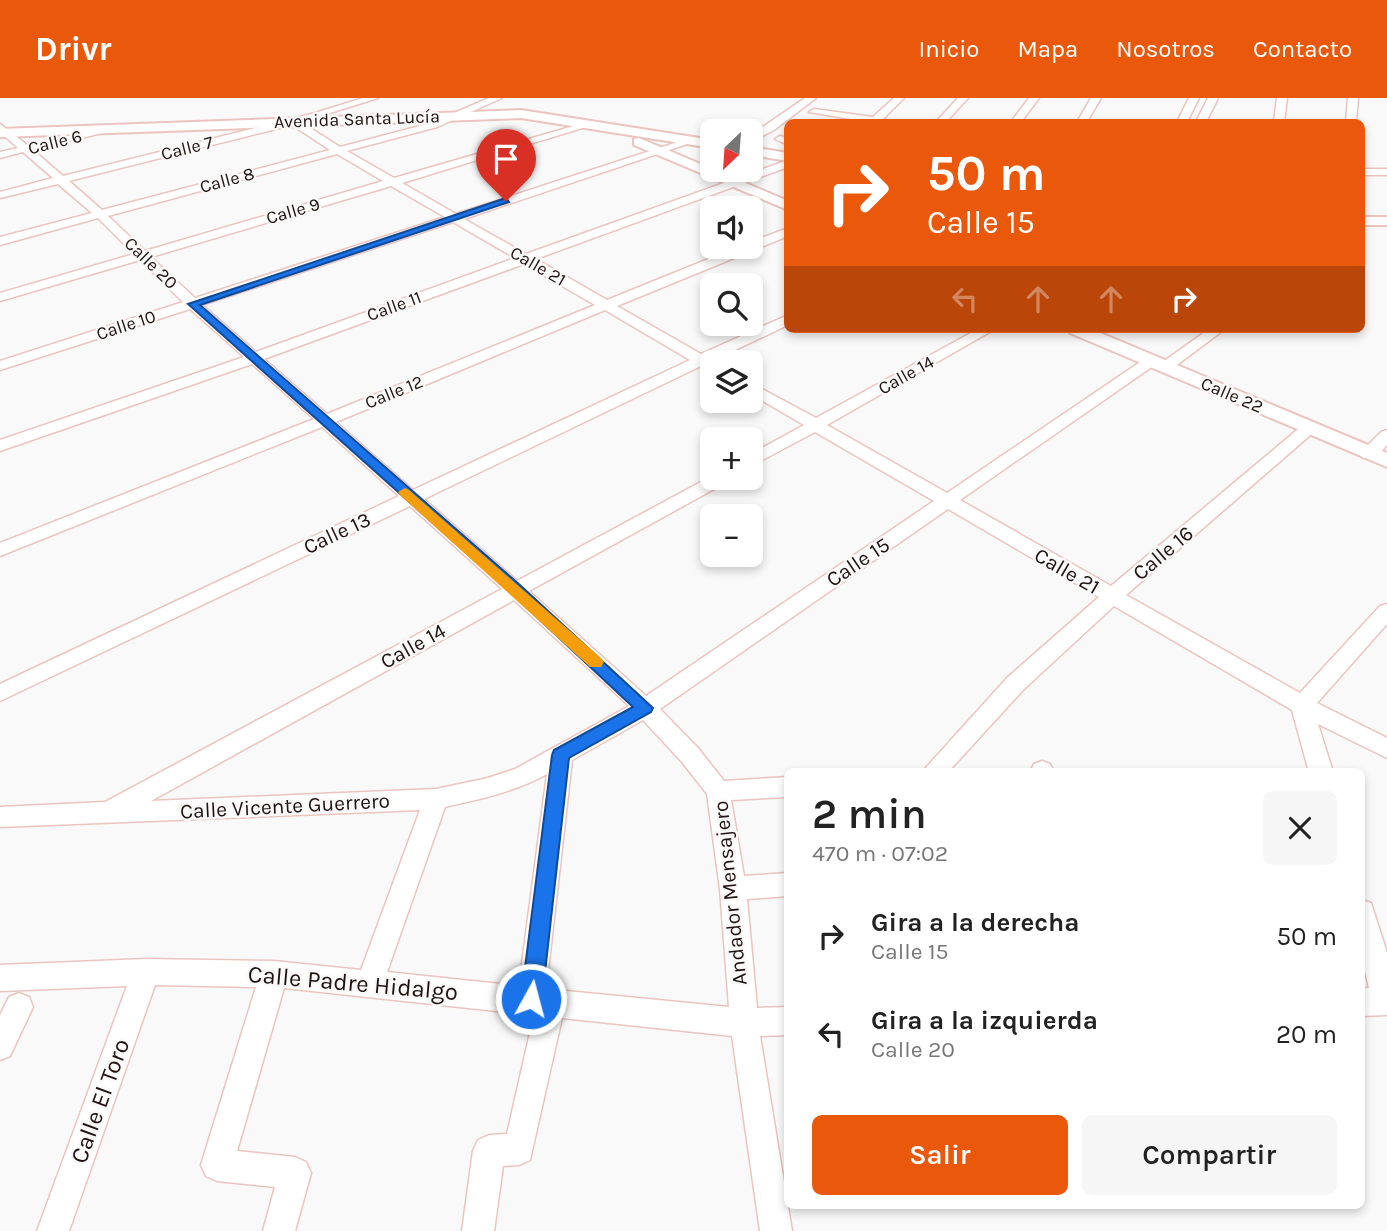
<!DOCTYPE html>
<html lang="es">
<meta charset="utf-8">
<style>
:root{--surface:#fff;--page:#f6f6f6;--text:#222;--muted:#767676;--accent:#ea580c}
body{margin:0;font-family:Karla,sans-serif;background:var(--page);color:var(--text);height:100vh;display:flex;flex-direction:column;font-size:26px;white-space:nowrap}
*{box-sizing:border-box;margin:0}
p{font-size:23px;color:var(--muted)}
.icon{flex:none;width:38px;height:38px;fill:none;stroke:currentColor;stroke-width:2;stroke-linecap:round;stroke-linejoin:round}
.map{position:relative;flex:1;overflow:hidden}
.details{position:absolute;left:784px;top:670px;width:581px;height:441px;display:flex;flex-direction:column;background:var(--surface);border-radius:10px;box-shadow:0 4px 10px #0003}
.details>*{flex:none}
.hud{position:absolute;left:784px;top:21px;width:581px;height:214px;border-radius:10px;box-shadow:0 4px 10px #0003;background:#ea580c;color:#fff;overflow:hidden}
.needle{width:46px;rotate:205deg}
.fabs{position:absolute;left:700px;top:21px;display:grid;gap:14px}
.fabs a{display:grid;place-items:center;width:63px;height:63px;border-radius:10px;background:var(--surface);box-shadow:0 4px 10px #0003;font-size:35px}
.pin{position:absolute;display:grid;place-items:center;width:60px;height:60px;color:#fff;margin:-72px -30px;border-radius:50% 50% 50% 0;rotate:-45deg;box-shadow:0 0 7px #0007}
.pin .icon{rotate:45deg}
.me{position:absolute;width:77px;margin:-38px;rotate:7deg;stroke-linejoin:round;filter:drop-shadow(0 0 5px #0008)}
.turn{display:flex;align-items:center;gap:24px;height:147px;padding:0 28px;font-size:32px}
.turn .icon{width:91px;height:91px;stroke-width:2.5}
.turn b{display:block;font-size:49px;line-height:60px}
.lanes{display:flex;align-items:center;height:66px;padding:0 28px;background:#0003;justify-content:center;gap:35px;direction:ltr}
.lanes .off{opacity:.35}
.round{display:grid;place-items:center;flex:none;width:74px;height:74px;border-radius:10px;background:var(--page)}
.head{display:flex;align-items:center;justify-content:space-between;height:119px;padding:0 28px}
h1{font-size:42px;font-weight:600;line-height:52px}
.primary-button{display:flex;gap:14px;margin-top:auto;padding:14px 28px}
.primary-button a{flex:1;height:80px;border-radius:10px;background:var(--accent);color:#fff;font-size:28px;font-weight:600;line-height:80px;text-align:center}
.primary-button a+a{background:var(--page);color:var(--text)}
ul{padding:0;list-style:none}
li{display:flex;align-items:center;gap:21px;height:98px;padding:0 28px}
li div{flex:1}
li b{display:block;font-size:26px}
li em{font-style:normal}
header{display:flex;align-items:center;gap:42px;box-sizing:border-box;height:98px;padding:0 35px;background:var(--accent);color:#fff}
header strong{font-size:33px}
nav{display:flex;gap:38px;margin-inline-start:auto;font-size:24px}
.map>svg:first-child{display:block}
.lines{fill:none;stroke-linecap:round;stroke-linejoin:round}
.minor-casing{stroke:#ebc4bf;stroke-width:3}
.tertiary-casing{stroke:#ebc4bf;stroke-width:4}
.minor{fill:#fff;fill-rule:evenodd}
.tertiary{fill:#fff;fill-rule:evenodd}
.route{fill:#1a73e8;stroke:#114b97;stroke-width:2}
.slow{fill:#f59e0b}
.labels{text-anchor:middle;stroke-width:5;stroke-linejoin:round;paint-order:stroke}
.far-street-label{font-size:18px;fill:#1f1210;stroke:#f9f9f9}
.street-label{font-size:21px;fill:#1f1210;stroke:#f9f9f9}
.near-street-label{font-size:24px;fill:#1f1210;stroke:#f9f9f9}
</style>
<header>
<strong>Drivr</strong>
<nav><a>Inicio</a><a>Mapa</a><a>Nosotros</a><a>Contacto</a></nav>
</header>
<div class="map">
<svg width="1387" height="1133" viewBox="0 0 1387 1133">
<rect width="100%" height="100%" fill="#f9f9f9"/>
<g class="lines">
<g class="minor-casing">
<g id="minor">
<path d="M 363,0 L 378,0 L 301,24 L 340,49 L 431,25 L 489,0 L 502,0 L 437,29 L 347,53 L 394,80 L 584,25 L 592,27 L 402,85 L 456,116 L 687,41 L 696,43 L 464,121 L 526,156 L 788,62 L 788,69 L 536,161 L 607,202 L 738,149 L 751,149 L 751,144 L 788,130 L 788,138 L 617,208 L 701,256 L 788,217 L 788,227 L 712,263 L 715,264 L 712,264 L 712,272 L 701,268 L 424,401 L 517,483 L 712,378 L 729,380 L 727,384 L 529,493 L 646,598 L 934,403 L 815,334 L 751,368 L 751,356 L 804,327 L 751,296 L 751,285 L 816,320 L 978,231 L 995,231 L 827,327 L 947,395 L 1146,260 L 1156,260 L 1158,263 L 1156,266 L 960,402 L 1111,488 L 1303,327 L 1315,327 L 1317,330 L 1315,333 L 1126,497 L 1300,595 L 1380,508 L 1387,506 L 1387,526 L 1317,605 L 1387,640 L 1387,660 L 1318,626 L 1333,674 L 1309,674 L 1292,612 L 1114,508 L 1023,592 L 948,674 L 922,674 L 1007,580 L 1099,499 L 948,411 L 660,611 L 698,650 L 724,683 L 788,679 L 788,699 L 731,702 L 744,778 L 788,775 L 788,798 L 747,801 L 757,910 L 788,909 L 788,937 L 760,938 L 792,1133 L 760,1133 L 732,938 L 562,920 L 530,1062 L 519,1067 L 503,1068 L 494,1133 L 462,1133 L 473,1053 L 478,1042 L 489,1037 L 507,1036 L 534,917 L 284,890 L 237,1053 L 295,1059 L 306,1064 L 311,1075 L 295,1133 L 263,1133 L 275,1089 L 217,1083 L 206,1078 L 201,1067 L 256,889 L 155,887 L 69,1133 L 37,1133 L 127,888 L 0,893 L 0,867 L 146,861 L 274,863 L 361,872 L 420,712 L 0,729 L 0,709 L 105,704 L 502,491 L 410,408 L 0,603 L 0,586 L 399,398 L 322,329 L 0,458 L 0,445 L 314,321 L 252,266 L 0,353 L 0,342 L 244,259 L 190,211 L 0,272 L 0,263 L 183,204 L 140,162 L 0,203 L 0,195 L 134,156 L 98,120 L 0,147 L 0,139 L 92,115 L 58,86 L 0,100 L 0,94 L 53,80 L 23,54 L 0,60 L 0,54 L 18,50 L 0,34 L 0,26 L 27,47 L 114,28 L 114,32 L 33,52 L 63,78 L 315,15 ZM 292,27 L 330,52 L 102,112 L 69,83 ZM 337,56 L 383,83 L 145,153 L 108,118 ZM 391,88 L 445,119 L 195,200 L 151,159 ZM 453,124 L 515,160 L 256,254 L 202,207 ZM 524,166 L 595,207 L 327,316 L 264,261 ZM 605,212 L 690,262 L 413,392 L 336,324 ZM 514,502 L 629,608 L 515,671 L 488,680 L 436,691 L 151,703 ZM 643,622 L 682,664 L 707,696 L 720,791 L 729,909 L 546,891 L 572,662 ZM 547,676 L 519,888 L 387,874 L 445,709 C 480,701 515,694 547,676 Z"/>
<path d="M 805,0 L 816,0 L 774,32 L 751,44 L 751,37 Z"/>
<path d="M 894,0 L 904,0 L 883,21 L 891,24 L 869,24 L 809,14 L 814,11 L 873,19 Z"/>
<path d="M 958,0 L 968,0 L 946,24 L 936,24 Z"/>
<path d="M 1029,0 L 1039,0 L 1021,24 L 1011,24 Z"/>
<path d="M 1091,0 L 1101,0 L 1087,24 L 1077,24 Z"/>
<path d="M 1189,0 L 1199,0 L 1187,24 L 1177,24 Z"/>
<path d="M 1208,0 L 1218,0 L 1206,24 L 1196,24 Z"/>
<path d="M 1277,0 L 1287,0 L 1284,24 L 1274,24 Z"/>
<path d="M 1348,0 L 1358,0 L 1356,24 L 1346,24 Z"/>
<path d="M 780,38 L 788,40 L 788,47 L 775,41 Z"/>
<rect x="1362" y="71" width="25" height="6"/>
<path d="M 1209,231 L 1225,231 L 1170,272 L 1160,272 L 1158,269 L 1160,266 Z"/>
<path d="M 1387,332 L 1387,347 L 1375,360 L 1363,360 L 1361,356 L 1363,352 L 1381,334 Z"/>
<path d="M 1042,663 L 1050,666 L 1054,674 L 1030,674 L 1034,666 Z"/>
<path d="M 1362,802 L 1371,805 L 1387,855 L 1387,917 L 1362,918 L 1362,890 L 1369,890 L 1362,860 Z"/>
<path d="M 19,895 L 29,899 L 33,909 L 10,958 L 0,962 L 0,917 L 9,899 Z"/>
</g>
</g>
<g class="tertiary-casing">
<g id="tertiary">
<path d="M 521,12 L 712,42 L 712,50 L 521,20 L 0,39 L 0,31 Z"/>
<path d="M 639,40 L 788,103 L 788,112 L 634,47 L 634,41 Z"/>
<path d="M 751,49 L 788,55 L 788,63 L 751,57 Z"/>
<rect x="1362" y="119" width="25" height="8"/>
<path d="M 1067,231 L 1091,231 L 1387,355 L 1387,369 L 1070,235 Z"/>
</g>
</g>
<use href="#minor" class="minor"/>
<use href="#tertiary" class="tertiary"/>
</g>
<path class="route" d="M 506,100 L 509,104 L 200,207 L 521,488 L 653,610 L 651,614 L 569,660 L 542,901 L 539,908 L 531,912 L 524,908 L 521,901 L 552,657 L 554,652 L 633,609 L 511,495 L 188,206 Z"/>
<path class="slow" d="M 405,390 L 409,392 L 601,560 L 604,564 L 601,569 L 590,569 L 400,397 L 398,394 Z"/>
<g class="labels">
<g class="far-street-label">
<text transform="translate(357 21) rotate(-2)" y="6">Avenida Santa Lucía</text>
<text transform="translate(55 44) rotate(-14)" y="6">Calle 6</text>
<text transform="translate(187 50) rotate(-14)" y="6">Calle 7</text>
<text transform="translate(227 82) rotate(-15)" y="6">Calle 8</text>
<text transform="translate(293 113) rotate(-16)" y="6">Calle 9</text>
<text transform="translate(151 165) rotate(44)" y="6">Calle 20</text>
<text transform="translate(538 168) rotate(30)" y="6">Calle 21</text>
<text transform="translate(394 208) rotate(-20)" y="6">Calle 11</text>
<text transform="translate(126 227) rotate(-18)" y="6">Calle 10</text>
<text transform="translate(906 277) rotate(-29)" y="6">Calle 14</text>
<text transform="translate(394 294) rotate(-22)" y="6">Calle 12</text>
<text transform="translate(1232 297) rotate(23)" y="6">Calle 22</text>
</g>
<g class="street-label">
<text transform="translate(337 435) rotate(-25)" y="7">Calle 13</text>
<text transform="translate(1163 455) rotate(-40)" y="7">Calle 16</text>
<text transform="translate(858 464) rotate(-34)" y="7">Calle 15</text>
<text transform="translate(1067 473) rotate(30)" y="7">Calle 21</text>
<text transform="translate(413 548) rotate(-29)" y="7">Calle 14</text>
<text transform="translate(285 708) rotate(-3)" y="7">Calle Vicente Guerrero</text>
<text transform="translate(730 795) rotate(-96)" y="7">Andador Mensajero</text>
</g>
<g class="near-street-label">
<text transform="translate(353 885) rotate(5)" y="8">Calle Padre Hidalgo</text>
<text transform="translate(100 1003) rotate(-70)" y="8">Calle El Toro</text>
</g>
</g>
</svg>
<div class="fabs">
<a><svg class="needle" viewBox="-14 -14 28 28"><path d="M0-13l5 13h-10z" fill="#e53935"/><path d="M0 13l5-13h-10z" fill="#767676"/></svg></a>
<a><svg class="icon" aria-label="sound" viewBox="0 0 24 24"><path d="M4 9h4l5-4v14l-5-4H4zM17 9q2 3 0 6"/></svg></a>
<a><svg class="icon" aria-label="search" viewBox="0 0 24 24"><circle cx="10" cy="10" r="6"/><path d="M15 15l6 6"/></svg></a>
<a><svg class="icon" aria-label="layers" viewBox="0 0 24 24"><path d="M12 4l9 5-9 5-9-5zM3 14l9 5 9-5"/></svg></a>
<a>+</a>
<a>−</a>
</div>
<div class="pin" style="left:506px;top:103px;background:#d93025"><svg class="icon" aria-label="arrive" viewBox="0 0 24 24"><path d="M6 21V4h12l-3 4 3 4H6"/></svg></div>
<svg class="me" style="left:531px;top:901px" viewBox="-20 -20 40 40"><circle r="17" fill="#1a73e8" stroke="#fff" stroke-width="3"/><path d="M0-11L8 9 0 5-8 9z" fill="#fff"/></svg>
<div class="hud">
<div class="turn"><svg class="icon" aria-label="right" viewBox="0 0 24 24"><path d="M7 20v-9h11M14 6l5 5-5 5"/></svg><div><b>50 m</b>Calle 15</div></div>
<div class="lanes"><svg class="icon off" aria-label="left" viewBox="0 0 24 24"><path d="M17 20v-9H6M10 6l-5 5 5 5"/></svg><svg class="icon off" aria-label="ahead" viewBox="0 0 24 24"><path d="M12 20V5M6 11l6-6 6 6"/></svg><svg class="icon off" aria-label="ahead" viewBox="0 0 24 24"><path d="M12 20V5M6 11l6-6 6 6"/></svg><svg class="icon" aria-label="right" viewBox="0 0 24 24"><path d="M7 20v-9h11M14 6l5 5-5 5"/></svg></div>
</div>
<section class="details">
<div class="head"><div><h1>2 min</h1><p>470 m · 07:02</p></div><a class="round"><svg class="icon" aria-label="close" viewBox="0 0 24 24"><path d="M6 6l12 12M18 6L6 18"/></svg></a></div>
<ul>
<li><svg class="icon" aria-label="right" viewBox="0 0 24 24"><path d="M7 20v-9h11M14 6l5 5-5 5"/></svg><div><b>Gira a la derecha</b><p>Calle 15</p></div><em>50 m</em></li>
<li><svg class="icon" aria-label="left" viewBox="0 0 24 24"><path d="M17 20v-9H6M10 6l-5 5 5 5"/></svg><div><b>Gira a la izquierda</b><p>Calle 20</p></div><em>20 m</em></li>
</ul>
<div class="primary-button"><a>Salir</a><a>Compartir</a></div>
</section>
</div>
